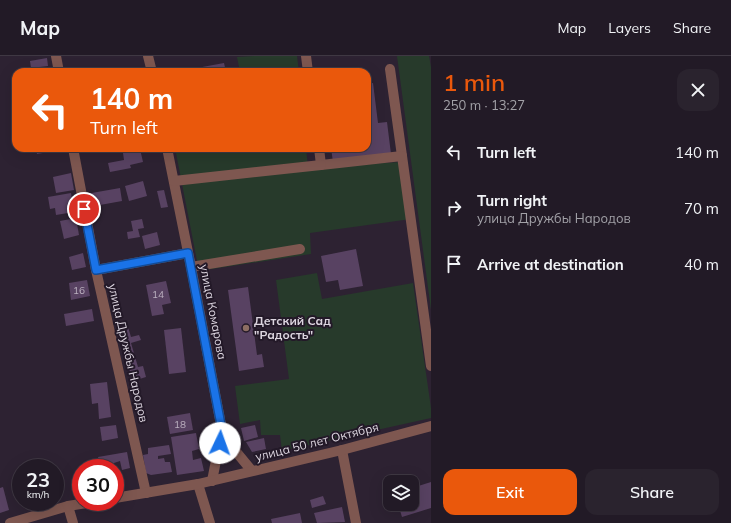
<!DOCTYPE html>
<meta charset="utf-8">
<style>
:root{--surface:#221a26;--page:#2a232e;--text:#f1f3f6;--muted:#a2a1a7;--line:#3f3843;--accent:#ea580c}
body{margin:0;font-family:Mulish,sans-serif;background:var(--page);color:var(--text);height:100vh;display:flex;flex-direction:column;font-size:15px;white-space:nowrap}
*{box-sizing:border-box;margin:0}
p{font-size:13px;color:var(--muted)}
.icon{flex:none;width:22px;height:22px;fill:none;stroke:currentColor;stroke-width:2;stroke-linecap:round;stroke-linejoin:round}
.map{position:relative;flex:1;overflow:hidden}
.sheet{display:flex;flex-direction:column;background:var(--surface);width:300px}
.sheet>*{flex:none}
.guide{position:absolute;left:12px;top:12px;width:359px;height:84px;border-radius:12px;box-shadow:0 4px 16px #0002,0 0 0 1px var(--line);background:#ea580c;color:#fff;overflow:hidden}
.tools{position:absolute;left:383px;top:419px;display:grid;gap:8px}
.tools a{display:grid;place-items:center;width:36px;height:36px;border-radius:8px;background:var(--surface);box-shadow:0 4px 16px #0002,0 0 0 1px var(--line);font-size:20px}
.speed{position:absolute;left:12px;top:403px;display:flex;gap:8px;font-size:20px;font-weight:700;text-align:center}
.speed>*{display:grid;place-content:center;width:52px;height:52px;border-radius:50%;background:var(--surface);box-shadow:0 4px 16px #0002,0 0 0 1px var(--line);line-height:1}
.speed small{font-size:10px;font-weight:400}
.speed .limit{border:6px solid #d22;background:#fff;color:#111}
.pin{position:absolute;display:grid;place-items:center;width:34px;height:34px;color:#fff;margin:-17px;border:2px solid #fff;border-radius:50%;box-shadow:0 1px 4px #0007}
.me{position:absolute;width:44px;margin:-22px;rotate:3deg;stroke-linejoin:round;filter:drop-shadow(0 0 3px #0008)}
.turn{display:flex;align-items:center;gap:14px;height:84px;padding:0 12px;font-size:18px}
.turn .icon{width:52px;height:52px;stroke-width:2.5}
.turn b{display:block;font-size:28px;line-height:34px}
.round{display:grid;place-items:center;flex:none;width:42px;height:42px;border-radius:12px;background:var(--page)}
.head{display:flex;align-items:center;justify-content:space-between;height:68px;padding:0 12px}
h1{font-size:24px;font-weight:600;line-height:30px;color:var(--accent)}
.cta{display:flex;gap:8px;margin-top:auto;padding:8px 12px}
.cta a{flex:1;height:46px;border-radius:12px;background:var(--accent);color:#fff;font-size:16px;font-weight:600;line-height:46px;text-align:center}
.cta a+a{background:var(--page);color:var(--text)}
ul{padding:0;list-style:none}
li{display:flex;align-items:center;gap:12px;height:56px;padding:0 12px}
li div{flex:1}
li b{display:block;font-size:15px}
li em{font-style:normal}
header{display:flex;align-items:center;gap:24px;box-sizing:border-box;height:56px;padding:0 20px;background:var(--surface);border-bottom:1px solid var(--line)}
header strong{font-size:19px}
nav{display:flex;gap:22px;margin-inline-start:auto;font-size:14px}
main{display:flex;flex:1;min-height:0}
.map>svg:first-child{display:block}
.green{fill:#273a2b}
.building{fill:#584262}
.lines{fill:none;stroke-linecap:round;stroke-linejoin:round}
.minor{stroke:#7e5750;stroke-width:10}
.route-casing{stroke:#114b97;stroke-width:10}
.route{stroke:#1a73e8;stroke-width:7}
.education-dot{fill:#8d6e63;stroke:#231928;stroke-width:1.5}
.labels{text-anchor:middle;stroke-width:4;stroke-linejoin:round;paint-order:stroke}
.number-label{font-size:10px;fill:#bcb1c0}
.street-label{font-size:12px;fill:#ddd6e0;stroke:#231928}
.poi-label{font-size:12px;font-weight:bold;fill:#ddd6e0;stroke:#231928;text-anchor:start}
</style>
<header>
<strong>Map</strong>
<nav><a>Map</a><a>Layers</a><a>Share</a></nav>
</header>
<main>
<div class="map">
<svg width="431" height="467" viewBox="0 0 431 467">
<rect width="100%" height="100%" fill="#2d2232"/>
<g class="green">
<path d="M 254,0 L 297,0 L 299,16 L 240,16 L 237,1 Z"/>
<path d="M 397,0 L 429,0 L 431,11 L 431,254 Z"/>
<path d="M 175,92 L 306,92 L 308,111 L 403,106 L 411,163 L 310,177 L 311,198 L 199,215 Z"/>
<path d="M 317,217 L 322,243 L 413,227 L 431,352 L 431,362 L 282,395 L 280,379 L 261,379 L 260,364 L 240,368 L 235,330 L 289,323 L 276,224 Z"/>
</g>
<g class="building">
<path d="M 47,2 L 48,10 L 31,12 L 30,5 Z"/>
<path d="M 224,7 L 226,16 L 186,16 L 186,14 Z"/>
<path d="M 125,12 L 126,16 L 107,16 L 107,15 Z"/>
<path d="M 373,27 L 378,67 L 387,66 L 391,98 L 333,106 L 331,92 L 367,92 L 367,28 Z"/>
<path d="M 36,92 L 65,92 L 66,93 L 37,98 Z"/>
<path d="M 140,93 L 143,106 L 130,109 L 131,112 L 110,116 L 108,107 L 124,104 L 123,97 Z"/>
<path d="M 71,117 L 74,134 L 56,137 L 53,121 Z"/>
<path d="M 143,125 L 147,140 L 129,145 L 125,130 Z"/>
<path d="M 120,132 L 122,145 L 89,151 L 86,138 Z"/>
<path d="M 164,134 L 168,151 L 161,152 L 157,135 Z"/>
<path d="M 71,137 L 74,156 L 56,159 L 55,152 L 50,153 L 48,141 Z"/>
<path d="M 76,162 L 79,179 L 64,183 L 60,165 Z"/>
<path d="M 142,163 L 144,172 L 138,173 L 140,181 L 128,183 L 127,176 L 133,175 L 131,165 Z"/>
<path d="M 157,176 L 160,189 L 145,193 L 142,180 Z"/>
<path d="M 356,193 L 363,230 L 340,234 L 338,224 L 326,226 L 321,200 Z"/>
<path d="M 83,197 L 86,211 L 72,214 L 69,201 Z"/>
<path d="M 87,224 L 90,240 L 71,244 L 69,227 Z"/>
<path d="M 166,225 L 171,247 L 162,249 L 164,258 L 152,260 L 146,229 Z"/>
<path d="M 248,231 L 257,299 L 262,298 L 264,311 L 239,315 L 228,234 Z"/>
<path d="M 92,253 L 94,265 L 66,270 L 64,258 Z"/>
<path d="M 128,271 L 131,281 L 139,279 L 141,284 L 131,287 L 138,311 L 143,310 L 146,321 L 133,325 L 117,275 Z"/>
<path d="M 181,272 L 186,316 L 169,318 L 164,274 Z"/>
<path d="M 107,326 L 111,361 L 99,363 L 98,347 L 92,348 L 90,328 Z"/>
<path d="M 190,357 L 193,374 L 170,378 L 167,361 Z"/>
<path d="M 116,369 L 118,382 L 102,385 L 100,371 Z"/>
<path d="M 255,369 L 258,381 L 244,385 L 241,372 Z"/>
<path d="M 196,377 L 199,393 L 192,395 L 193,404 L 201,402 L 204,415 L 177,419 L 171,381 Z"/>
<path d="M 264,382 L 266,393 L 252,396 L 246,386 Z"/>
<path d="M 169,389 L 171,398 L 158,400 L 158,403 L 164,402 L 165,406 L 170,406 L 172,416 L 151,419 L 146,417 L 143,399 L 148,398 L 148,392 Z"/>
<path d="M 127,396 L 130,412 L 122,414 L 120,405 L 114,407 L 115,412 L 101,412 L 98,401 Z"/>
<path d="M 431,426 L 431,452 L 402,461 L 398,448 L 412,448 L 412,432 Z"/>
<path d="M 3,431 L 9,454 L 0,457 L 0,432 Z"/>
<path d="M 323,440 L 326,448 L 312,452 L 310,444 Z"/>
<path d="M 342,451 L 345,466 L 317,467 L 314,457 Z"/>
<path d="M 300,457 L 302,467 L 272,467 L 271,463 Z"/>
</g>
<g class="lines">
<g class="minor">
<path d="M 56,0 L 59,16"/>
<path d="M 148,0 L 152,16"/>
<path d="M 306,0 L 308,16"/>
<path d="M 390,13 L 431,310"/>
<path d="M 73,92 L 96,214 L 146,437"/>
<path d="M 167,92 L 191,211 L 222,374 L 212,425"/>
<path d="M 319,92 L 321,109 L 402,100"/>
<path d="M 174,125 L 321,109"/>
<path d="M 191,211 L 300,193"/>
<path d="M 96,214 L 188,197"/>
<path d="M 222,374 L 233,392 L 252,415"/>
<path d="M 342,394 L 356,467"/>
<path d="M 198,428 L 210,467"/>
<path d="M 115,442 L 198,428 L 342,394 L 431,370"/>
<path d="M 68,450 L 73,467"/>
<path d="M 10,467 L 68,450 L 93,446"/>
</g>
</g>
<g class="lines">
<g class="route-casing">
<path id="route" d="M 84,153 L 96,214 L 188,197 L 222,374 L 220,387"/>
</g>
<use href="#route" class="route"/>
</g>
<circle class="education-dot" cx="246" cy="272" r="4"/>
<g class="labels">
<g class="number-label">
<text x="79" y="238">16</text>
<text x="158" y="242">14</text>
<text x="180" y="372">18</text>
</g>
<g class="street-label">
<text transform="translate(213 256) rotate(79)" y="4">улица Комарова</text>
<text transform="translate(128 297) rotate(77)" y="4">улица Дружбы Народов</text>
<text transform="translate(317 386) rotate(-14)" y="4">улица 50 лет Октября</text>
</g>
<g class="poi-label">
<text x="254" y="269">Детский Сад<tspan x="254" dy="14">"Радость"</tspan></text>
</g>
</g>
</svg>
<div class="tools">
<a><svg class="icon" aria-label="layers" viewBox="0 0 24 24"><path d="M12 4l9 5-9 5-9-5zM3 14l9 5 9-5"/></svg></a>
</div>
<div class="speed"><div>23<small>km/h</small></div><div class="limit">30</div></div>
<div class="pin" style="left:84px;top:153px;background:#d93025"><svg class="icon" aria-label="arrive" viewBox="0 0 24 24"><path d="M6 21V4h12l-3 4 3 4H6"/></svg></div>
<svg class="me" style="left:220px;top:387px" viewBox="-20 -20 40 40"><circle r="19" fill="#fff"/><path d="M0-13L10 11 0 6-10 11z" fill="#1a73e8"/></svg>
<div class="guide">
<div class="turn"><svg class="icon" aria-label="left" viewBox="0 0 24 24"><path d="M17 20v-9H6M10 6l-5 5 5 5"/></svg><div><b>140 m</b>Turn left</div></div>
</div>
</div>
<section class="sheet">
<div class="head"><div><h1>1 min</h1><p>250 m · 13:27</p></div><a class="round"><svg class="icon" aria-label="close" viewBox="0 0 24 24"><path d="M6 6l12 12M18 6L6 18"/></svg></a></div>
<ul>
<li><svg class="icon" aria-label="left" viewBox="0 0 24 24"><path d="M17 20v-9H6M10 6l-5 5 5 5"/></svg><div><b>Turn left</b></div><em>140 m</em></li>
<li><svg class="icon" aria-label="right" viewBox="0 0 24 24"><path d="M7 20v-9h11M14 6l5 5-5 5"/></svg><div><b>Turn right</b><p>улица Дружбы Народов</p></div><em>70 m</em></li>
<li><svg class="icon" aria-label="arrive" viewBox="0 0 24 24"><path d="M6 21V4h12l-3 4 3 4H6"/></svg><div><b>Arrive at destination</b></div><em>40 m</em></li>
</ul>
<div class="cta"><a>Exit</a><a>Share</a></div>
</section>
</main>
